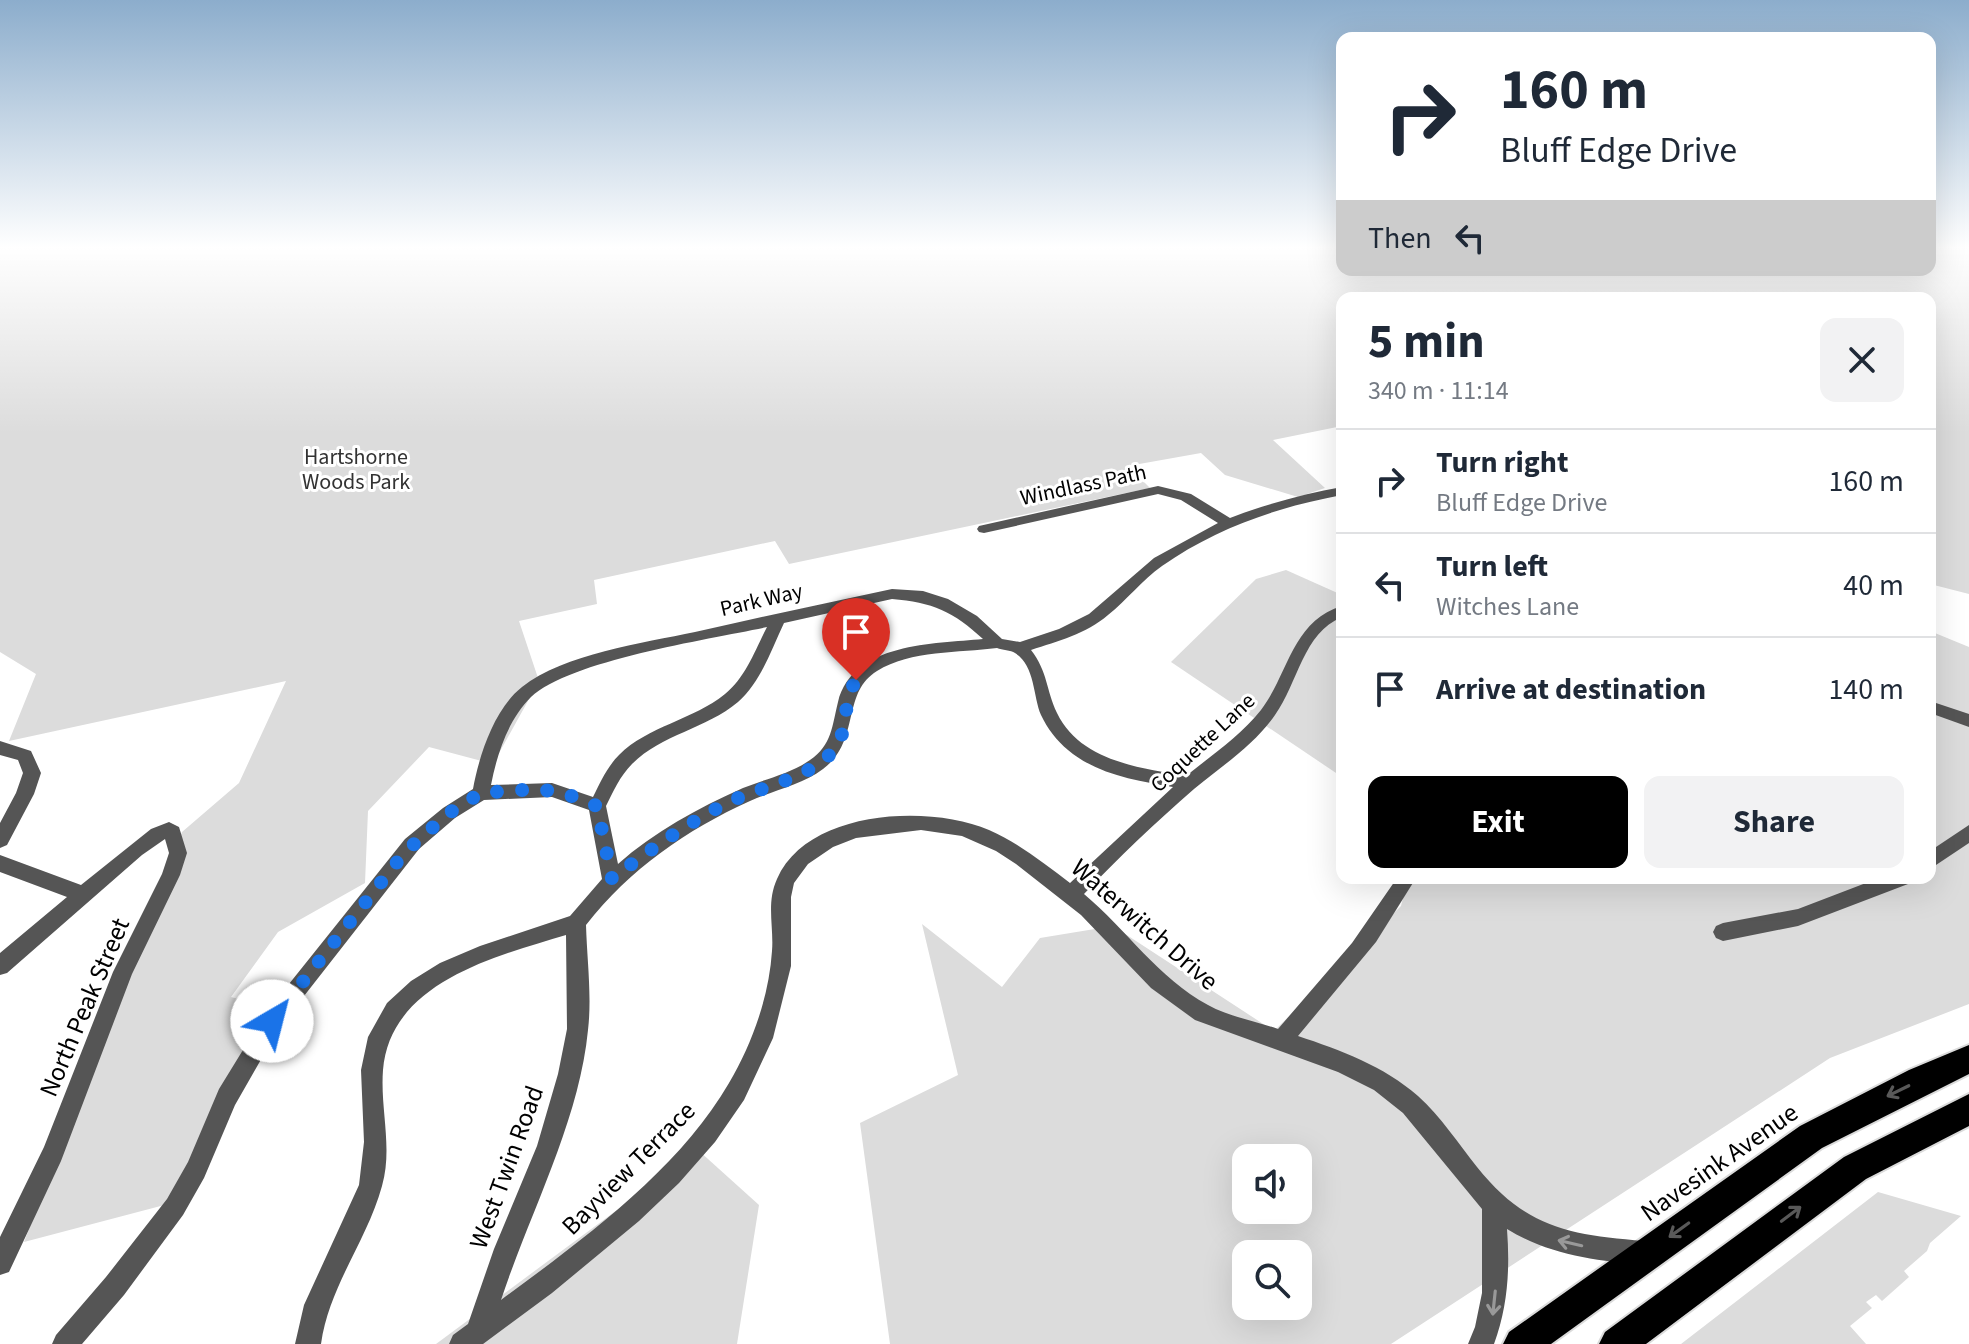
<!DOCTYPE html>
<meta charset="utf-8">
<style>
:root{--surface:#fff;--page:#f2f2f3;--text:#1f2937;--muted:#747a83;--line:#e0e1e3;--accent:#000}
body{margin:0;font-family:"Source Sans 3",sans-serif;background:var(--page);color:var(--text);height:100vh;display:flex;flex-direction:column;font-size:30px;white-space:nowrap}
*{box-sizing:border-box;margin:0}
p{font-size:26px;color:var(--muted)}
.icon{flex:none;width:44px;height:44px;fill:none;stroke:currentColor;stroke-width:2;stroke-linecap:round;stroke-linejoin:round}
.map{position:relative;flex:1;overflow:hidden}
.sheet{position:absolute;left:1336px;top:292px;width:600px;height:592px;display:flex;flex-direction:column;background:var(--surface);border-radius:16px;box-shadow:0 8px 32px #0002}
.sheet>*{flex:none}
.hud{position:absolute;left:1336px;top:32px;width:600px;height:244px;border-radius:16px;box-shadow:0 8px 32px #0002;background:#fff;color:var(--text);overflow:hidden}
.tools{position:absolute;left:1232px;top:1144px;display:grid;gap:16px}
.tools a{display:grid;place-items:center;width:80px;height:80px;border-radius:16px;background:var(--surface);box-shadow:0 8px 32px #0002;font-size:40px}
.pin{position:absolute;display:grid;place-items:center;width:68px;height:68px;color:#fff;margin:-82px -34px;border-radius:50% 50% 50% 0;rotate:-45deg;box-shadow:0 0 8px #0007}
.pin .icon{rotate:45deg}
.me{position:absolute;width:88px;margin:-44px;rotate:37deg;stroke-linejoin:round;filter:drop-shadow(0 0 6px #0008)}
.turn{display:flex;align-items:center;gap:28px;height:168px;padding:0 32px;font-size:36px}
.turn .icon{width:104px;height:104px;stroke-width:2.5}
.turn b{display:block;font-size:56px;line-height:68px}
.then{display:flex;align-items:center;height:76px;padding:0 32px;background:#0003;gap:16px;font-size:30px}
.round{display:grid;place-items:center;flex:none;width:84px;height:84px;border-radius:16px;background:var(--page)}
.headline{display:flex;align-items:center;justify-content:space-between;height:136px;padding:0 32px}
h1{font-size:48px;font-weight:700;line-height:60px}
.button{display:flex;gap:16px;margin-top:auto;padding:16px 32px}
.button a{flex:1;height:92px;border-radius:16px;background:var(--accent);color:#fff;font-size:32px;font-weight:700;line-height:92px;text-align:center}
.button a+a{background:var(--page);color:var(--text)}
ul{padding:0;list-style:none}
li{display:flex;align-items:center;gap:24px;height:104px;padding:0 32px;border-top:2px solid var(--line)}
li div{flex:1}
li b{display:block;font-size:30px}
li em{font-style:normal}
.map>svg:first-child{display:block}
.green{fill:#dcdcdc;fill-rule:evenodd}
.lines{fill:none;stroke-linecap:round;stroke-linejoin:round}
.trunk-casing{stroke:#dbdbdb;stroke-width:4}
.minor{fill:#555;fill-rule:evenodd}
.trunk{fill:#000;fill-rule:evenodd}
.oneway{stroke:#595959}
.oneway2{stroke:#999}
.route{stroke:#1a73e8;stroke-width:14;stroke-dasharray:0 25.2}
.labels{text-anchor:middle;stroke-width:6;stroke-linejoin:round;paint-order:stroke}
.park-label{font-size:22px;fill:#333;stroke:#fff}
.street-label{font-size:22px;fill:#000;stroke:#fff}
.near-street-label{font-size:26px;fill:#000;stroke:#fff}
</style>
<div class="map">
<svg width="1969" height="1344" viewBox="0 0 1969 1344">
<rect width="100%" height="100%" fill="#fff"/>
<g class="green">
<path d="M 0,246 L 1342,246 L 1342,270 L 1930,270 L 1930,246 L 1969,246 L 1969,594 L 1930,584 L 1930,298 L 1342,298 L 1342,426 L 1273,440 L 1325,488 L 1298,497 L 1225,475 L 1201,453 L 1128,466 L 1150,488 L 789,564 L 775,541 L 594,580 L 597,604 L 519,621 L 539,681 L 493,764 L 429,747 L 368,811 L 365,883 L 278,932 L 231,997 L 279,1010 L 172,1203 L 24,1242 L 182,832 L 239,783 L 286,681 L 9,741 L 36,674 L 0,652 Z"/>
<path d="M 1286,570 L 1342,595 L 1342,777 L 1171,662 L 1256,579 Z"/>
<path d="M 1930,631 L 1969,647 L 1969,1004 L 1830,1058 L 1391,1344 L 890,1344 L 860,1123 L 958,1075 L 922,924 L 1002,987 L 1040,938 L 1113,926 L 1274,1031 L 1401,906 L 1408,878 L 1930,878 ZM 1246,1158 L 1298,1158 L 1298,1210 L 1246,1210 ZM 1246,1254 L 1298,1254 L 1298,1306 L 1246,1306 Z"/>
<path d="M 698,1150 L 759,1205 L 737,1344 L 436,1344 Z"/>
<path d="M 1878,1192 L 1961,1216 L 1930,1243 L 1927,1251 L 1904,1271 L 1909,1277 L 1882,1301 L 1876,1295 L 1866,1302 L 1872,1308 L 1850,1326 L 1866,1344 L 1681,1344 Z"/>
</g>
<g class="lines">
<g class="trunk-casing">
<g id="trunk">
<path d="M 1969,1045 L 1969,1074 L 1822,1148 L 1551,1344 L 1503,1344 L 1509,1332 L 1800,1126 L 1909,1070 Z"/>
<path d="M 1969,1094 L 1969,1126 L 1866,1179 L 1646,1344 L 1599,1344 L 1605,1332 L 1844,1157 Z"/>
</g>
</g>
<g class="minor">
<path d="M 1158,486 L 1191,494 L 1230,518 C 1266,504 1304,494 1342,487 L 1342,495 C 1278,507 1216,528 1162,566 C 1142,580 1127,600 1108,615 C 1086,634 1058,641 1031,650 C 1048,672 1046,690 1057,713 C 1080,761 1140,768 1186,776 C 1212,755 1240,736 1261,710 C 1289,673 1292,621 1342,606 L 1342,617 C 1303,633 1298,683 1275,715 C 1254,745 1222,766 1194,789 C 1156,822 1119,857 1084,894 C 1127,930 1158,978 1208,1005 C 1229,1017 1256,1021 1278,1029 L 1352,943 L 1397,878 L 1416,878 L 1376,942 L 1298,1036 C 1340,1050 1384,1066 1418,1096 C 1441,1117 1458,1143 1477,1167 C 1526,1228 1569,1235 1644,1241 L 1653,1244 L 1656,1253 L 1653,1262 L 1644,1265 C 1596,1261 1549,1255 1507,1229 C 1510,1269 1508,1306 1494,1344 L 1468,1344 L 1475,1327 L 1482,1293 L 1482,1209 L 1403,1113 L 1374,1090 L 1338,1072 L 1195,1020 L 1151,988 L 1081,915 L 1016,864 L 996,851 L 962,836 L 921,830 L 856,838 L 833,847 L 808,864 L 794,883 L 791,897 L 791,966 L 773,1038 L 744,1100 L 715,1142 L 679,1183 L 639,1221 L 552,1293 L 483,1344 L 449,1344 L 453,1335 L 468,1324 L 494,1249 L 537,1146 L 558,1074 L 567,1029 L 566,935 C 497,956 390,982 383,1070 C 380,1109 393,1147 382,1186 C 367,1241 329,1286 321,1344 L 295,1344 L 304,1305 L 359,1185 L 364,1142 L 361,1070 L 368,1037 L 387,1003 L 411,981 L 440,963 L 480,946 L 570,916 L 602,879 L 589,810 L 552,797 L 484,800 L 455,818 L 419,849 L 279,1028 L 235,1105 L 204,1178 L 183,1215 L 124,1295 L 82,1344 L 52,1344 L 56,1335 L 106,1277 L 167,1199 L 188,1162 L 219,1089 L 265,1014 L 405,839 L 443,808 L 473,789 C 479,756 494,709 522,687 C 564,654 643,643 695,632 C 761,617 826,603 892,589 L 923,591 L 948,599 L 977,616 L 1002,639 L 1020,642 L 1059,629 L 1089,614 L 1154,558 L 1218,523 L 1181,500 L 1158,494 L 984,533 L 979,532 L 977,529 L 979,526 ZM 892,599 C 932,602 954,612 983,639 C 934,644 853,642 838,702 C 832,726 832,745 810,760 C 790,774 765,779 743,788 C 698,808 654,832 618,864 L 606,806 C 613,792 620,776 632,764 C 662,734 706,729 738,702 C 761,682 771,650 784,623 ZM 767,627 C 755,650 746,677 725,694 C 693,720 648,726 619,755 C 607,767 600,783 593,797 L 552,783 L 491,785 C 497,754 508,720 531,697 C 570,660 711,639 767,627 ZM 997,648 C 1002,650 1011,650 1015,653 C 1035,665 1033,696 1041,715 C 1047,728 1057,741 1068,750 C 1096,774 1137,781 1173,787 L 1070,883 C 1045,864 1019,843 989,830 C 928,804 807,810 777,879 C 766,903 774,927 772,951 C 769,997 752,1044 729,1083 C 678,1171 582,1240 501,1300 C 530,1212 579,1122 588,1030 C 592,996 587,959 586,925 C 630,869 686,830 750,801 C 774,790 802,785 823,769 C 861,741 841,693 877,671 C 911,650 959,653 997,648 Z"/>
<path d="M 1930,701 L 1969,714 L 1969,727 L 1930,713 Z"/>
<path d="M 0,741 L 31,751 L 41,773 L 34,794 L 7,845 L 0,848 L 0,823 L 16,793 L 23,773 L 18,760 L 0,755 Z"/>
<path d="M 169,822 L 179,827 L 187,853 L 180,875 L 132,974 L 61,1161 L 9,1272 L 0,1275 L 0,1237 L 44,1147 L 113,972 L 162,874 L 169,853 L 165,839 L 142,855 L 7,973 L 0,975 L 0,953 L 67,897 L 0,872 L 0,855 L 81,885 L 151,829 Z"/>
<path d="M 1969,825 L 1969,843 L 1930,869 L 1930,851 Z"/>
<path d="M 1879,878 L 1910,878 L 1908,884 L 1798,926 L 1723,941 L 1716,938 L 1713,932 L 1716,926 L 1723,923 L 1798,909 Z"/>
</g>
<use href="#trunk" class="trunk"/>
</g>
<defs><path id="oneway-shaft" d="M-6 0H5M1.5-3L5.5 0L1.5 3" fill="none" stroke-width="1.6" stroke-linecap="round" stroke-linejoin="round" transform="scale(2)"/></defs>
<g class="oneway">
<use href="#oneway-shaft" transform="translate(1898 1091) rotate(154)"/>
<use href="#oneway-shaft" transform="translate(1791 1214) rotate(-37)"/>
<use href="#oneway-shaft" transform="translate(1679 1230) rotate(144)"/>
</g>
<g class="oneway2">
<use href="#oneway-shaft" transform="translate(1570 1243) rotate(-167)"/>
<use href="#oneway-shaft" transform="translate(1494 1303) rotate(96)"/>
</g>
<linearGradient id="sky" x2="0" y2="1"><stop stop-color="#8cadcc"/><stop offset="0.57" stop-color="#fff"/><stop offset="1" stop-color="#fff" stop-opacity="0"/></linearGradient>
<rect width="1969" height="434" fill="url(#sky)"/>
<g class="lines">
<path class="route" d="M 272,1021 L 405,852 L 449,813 L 481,793 L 537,789 L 564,793 L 597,806 L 612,879 C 648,851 685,825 725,804 C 760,786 809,780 835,749 C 848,733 842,703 856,680"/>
</g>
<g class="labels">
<g class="park-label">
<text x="356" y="464">Hartshorne<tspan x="356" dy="25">Woods Park</tspan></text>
</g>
<g class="street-label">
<text transform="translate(1083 484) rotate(-12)" y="8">Windlass Path</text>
<text transform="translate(761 599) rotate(-13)" y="8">Park Way</text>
<text transform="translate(1202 742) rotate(-43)" y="8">Coquette Lane</text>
</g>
<g class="near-street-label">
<text transform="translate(1145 924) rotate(41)" y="9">Waterwitch Drive</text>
<text transform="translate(84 1007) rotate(-67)" y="9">North Peak Street</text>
<text transform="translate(1719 1162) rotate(-35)" y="9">Navesink Avenue</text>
<text transform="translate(506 1167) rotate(-70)" y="9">West Twin Road</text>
<text transform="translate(628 1168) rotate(-45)" y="9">Bayview Terrace</text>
</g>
</g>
</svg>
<div class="tools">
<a><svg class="icon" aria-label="sound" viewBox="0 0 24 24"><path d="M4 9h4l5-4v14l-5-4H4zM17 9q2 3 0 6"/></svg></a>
<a><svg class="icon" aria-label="search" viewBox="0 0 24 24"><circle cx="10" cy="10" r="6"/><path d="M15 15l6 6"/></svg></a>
</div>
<div class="pin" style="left:856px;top:680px;background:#d93025"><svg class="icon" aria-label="arrive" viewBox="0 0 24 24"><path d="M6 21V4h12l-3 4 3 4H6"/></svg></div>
<svg class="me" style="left:272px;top:1021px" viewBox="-20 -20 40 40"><circle r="19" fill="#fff"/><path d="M0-13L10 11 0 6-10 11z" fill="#1a73e8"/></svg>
<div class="hud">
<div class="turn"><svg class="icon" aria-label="right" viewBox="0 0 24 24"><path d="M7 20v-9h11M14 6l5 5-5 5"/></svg><div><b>160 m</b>Bluff Edge Drive</div></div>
<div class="then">Then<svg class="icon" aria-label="left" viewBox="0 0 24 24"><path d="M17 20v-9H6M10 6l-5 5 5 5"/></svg></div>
</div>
<section class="sheet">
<div class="headline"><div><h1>5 min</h1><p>340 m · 11:14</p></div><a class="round"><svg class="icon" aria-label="close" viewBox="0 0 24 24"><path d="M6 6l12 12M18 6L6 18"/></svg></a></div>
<ul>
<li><svg class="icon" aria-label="right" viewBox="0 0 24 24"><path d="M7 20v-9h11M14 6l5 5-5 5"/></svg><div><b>Turn right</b><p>Bluff Edge Drive</p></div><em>160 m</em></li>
<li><svg class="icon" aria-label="left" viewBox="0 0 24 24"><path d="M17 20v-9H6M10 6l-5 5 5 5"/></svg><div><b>Turn left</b><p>Witches Lane</p></div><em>40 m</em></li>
<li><svg class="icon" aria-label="arrive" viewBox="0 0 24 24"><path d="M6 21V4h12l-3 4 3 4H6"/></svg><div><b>Arrive at destination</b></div><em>140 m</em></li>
</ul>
<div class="button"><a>Exit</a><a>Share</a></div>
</section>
</div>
